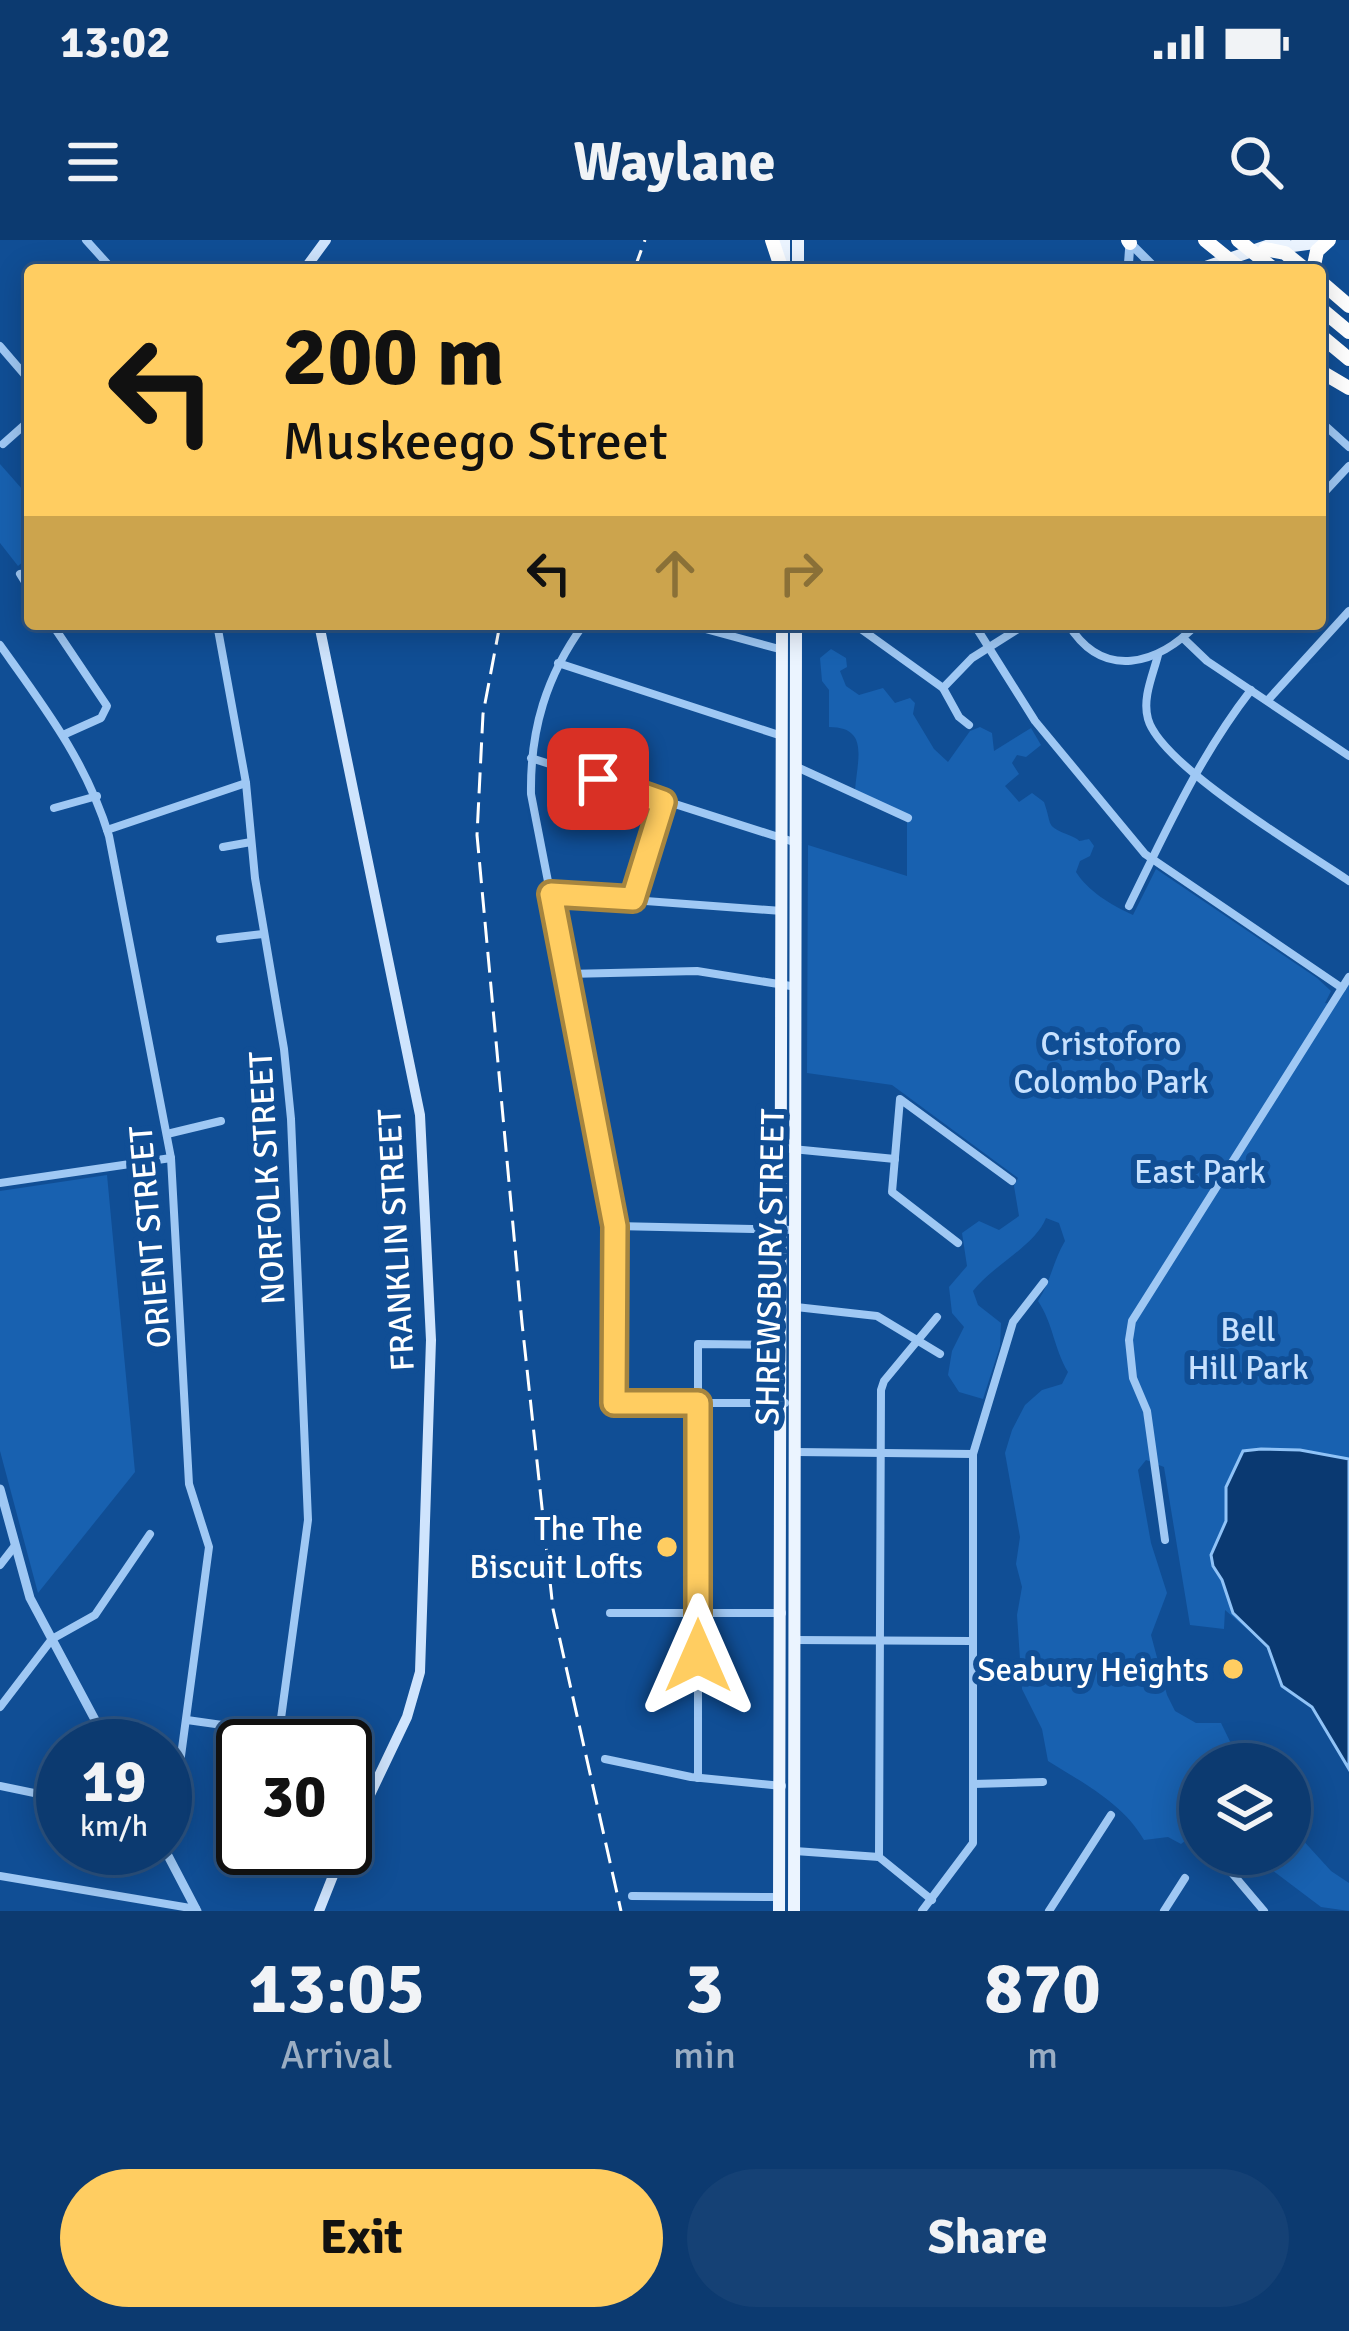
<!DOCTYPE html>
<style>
:root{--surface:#0c3a70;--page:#154175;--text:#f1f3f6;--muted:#9aadc3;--line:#2c5483;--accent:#ffcd61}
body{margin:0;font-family:Signika,sans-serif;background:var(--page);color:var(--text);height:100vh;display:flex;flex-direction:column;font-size:45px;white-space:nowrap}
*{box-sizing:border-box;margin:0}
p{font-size:39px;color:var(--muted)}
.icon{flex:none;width:66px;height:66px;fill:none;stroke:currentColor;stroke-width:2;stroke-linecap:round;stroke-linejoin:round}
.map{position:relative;height:1671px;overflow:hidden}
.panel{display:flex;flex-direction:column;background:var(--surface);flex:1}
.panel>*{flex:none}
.top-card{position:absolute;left:24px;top:24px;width:1302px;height:366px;border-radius:12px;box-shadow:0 6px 30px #0003,0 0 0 3px var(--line);background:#ffcd61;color:#111;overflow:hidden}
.controls{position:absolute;left:1179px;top:1503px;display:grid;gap:24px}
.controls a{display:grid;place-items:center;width:132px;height:132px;border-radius:50%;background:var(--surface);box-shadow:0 6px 30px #0003,0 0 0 3px var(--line);font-size:60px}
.speed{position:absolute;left:36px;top:1479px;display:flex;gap:24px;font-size:60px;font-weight:700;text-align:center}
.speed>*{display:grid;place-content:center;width:156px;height:156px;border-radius:50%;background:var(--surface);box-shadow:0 6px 30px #0003,0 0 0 3px var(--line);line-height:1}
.speed small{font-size:30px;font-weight:400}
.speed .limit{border:6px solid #111;border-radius:18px;background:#fff;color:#111}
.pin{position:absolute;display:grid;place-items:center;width:102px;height:102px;color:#fff;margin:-51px;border-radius:24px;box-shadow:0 6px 18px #0006}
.me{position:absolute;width:132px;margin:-66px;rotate:0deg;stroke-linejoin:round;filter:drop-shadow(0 0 9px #0008)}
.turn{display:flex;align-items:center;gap:42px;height:252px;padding:0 60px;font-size:54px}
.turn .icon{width:156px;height:156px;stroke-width:2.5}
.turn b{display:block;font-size:84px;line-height:102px}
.lanes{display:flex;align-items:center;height:114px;padding:0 60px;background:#0003;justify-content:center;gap:60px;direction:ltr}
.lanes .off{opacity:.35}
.eta{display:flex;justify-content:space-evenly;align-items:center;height:204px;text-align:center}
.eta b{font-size:72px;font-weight:700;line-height:84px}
.action{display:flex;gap:24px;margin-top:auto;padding:24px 60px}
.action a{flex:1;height:138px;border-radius:72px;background:var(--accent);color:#111;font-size:48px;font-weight:700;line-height:138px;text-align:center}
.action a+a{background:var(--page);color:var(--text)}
.status{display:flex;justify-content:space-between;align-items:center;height:84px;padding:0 60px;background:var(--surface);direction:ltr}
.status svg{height:33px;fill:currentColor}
header{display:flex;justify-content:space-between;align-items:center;height:156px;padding:0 60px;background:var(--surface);font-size:54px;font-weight:700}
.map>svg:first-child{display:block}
.green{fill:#1861b0}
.water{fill:#0a3971;stroke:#90c3f7;stroke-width:3}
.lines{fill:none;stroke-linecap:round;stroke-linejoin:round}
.minor{stroke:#9fc8f4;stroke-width:8}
.tertiary{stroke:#9fc8f4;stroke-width:9}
.secondary{stroke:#cfe4fd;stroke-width:10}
.primary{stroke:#ebf4ff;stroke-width:12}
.motorway{stroke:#fff;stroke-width:14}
.rail{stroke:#fff;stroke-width:3;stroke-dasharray:21 9;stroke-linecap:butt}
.motorway-bridge{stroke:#fff;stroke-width:14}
.route-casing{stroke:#a6853f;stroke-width:30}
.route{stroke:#ffcd61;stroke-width:21}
.poi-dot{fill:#ffcd61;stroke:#104e95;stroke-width:4.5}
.labels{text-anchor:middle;stroke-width:12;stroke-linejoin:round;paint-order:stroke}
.park-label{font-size:33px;fill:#c7e1fe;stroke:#104e95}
.street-label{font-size:33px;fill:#fff;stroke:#104e95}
.poi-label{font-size:33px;fill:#fff;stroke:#104e95;text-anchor:end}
</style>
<div class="status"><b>13:02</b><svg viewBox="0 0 49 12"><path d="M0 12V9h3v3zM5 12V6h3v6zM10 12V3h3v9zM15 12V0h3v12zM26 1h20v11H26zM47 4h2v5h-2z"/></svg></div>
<header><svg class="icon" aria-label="menu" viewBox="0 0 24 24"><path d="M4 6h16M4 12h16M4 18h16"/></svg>Waylane<svg class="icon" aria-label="search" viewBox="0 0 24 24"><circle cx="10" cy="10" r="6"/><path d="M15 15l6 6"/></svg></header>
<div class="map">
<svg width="1349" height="1671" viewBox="0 0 1349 1671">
<rect width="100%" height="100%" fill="#104e95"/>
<g class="green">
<path d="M 0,224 L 30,258 L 30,316 L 18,326 L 0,303 Z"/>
<path d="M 831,409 L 846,418 L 847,427 L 840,431 L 846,446 L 859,455 L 883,448 L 895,463 L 910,458 L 915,463 L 913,474 L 934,509 L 948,522 L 970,491 L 980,487 L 992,493 L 994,511 L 1031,488 L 1041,505 L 1026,517 L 1017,515 L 1012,523 L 1019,534 L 1005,546 L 1019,562 L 1032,553 L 1044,562 C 1053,587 1044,585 1071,596 C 1085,602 1073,602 1089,599 L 1094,606 L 1090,616 L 1080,621 L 1076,632 C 1088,651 1111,665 1133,675 L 1156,629 L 1317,738 L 1331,751 L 1325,763 L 1330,764 L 1337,748 L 1349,739 L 1349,1529 L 1312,1467 L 1282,1446 L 1268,1407 L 1225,1370 L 1224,1389 L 1190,1385 L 1164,1227 L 1146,1220 L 1138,1230 L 1151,1303 L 1167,1353 L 1151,1395 L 1167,1455 L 1175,1471 L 1196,1483 L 1221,1483 L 1241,1524 L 1200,1524 L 1200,1590 L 1181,1604 L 1168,1597 L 1144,1600 C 1123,1563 1083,1543 1048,1521 L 1042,1489 L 1022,1449 L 1017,1375 L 1022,1347 L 1016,1324 L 1020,1297 L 1005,1213 L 1012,1190 L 1025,1165 L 1042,1150 L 1062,1144 L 1068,1132 C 1054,1109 1053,1083 1038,1061 C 1051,1041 1053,1021 1065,1001 L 1059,983 L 1046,978 C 1035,1006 993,1025 973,1051 L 978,1065 L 1001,1083 L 1000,1106 L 983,1159 L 959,1152 L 948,1135 L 952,1111 L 964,1087 L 952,1073 L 949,1047 L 967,1026 L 962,993 L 979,981 L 999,990 L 1019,976 L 1014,946 L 1018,938 L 892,845 L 807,833 L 808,605 L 907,636 L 907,575 L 855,551 C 857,520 870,487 829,487 L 829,450 L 822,441 L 820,418 Z"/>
<path d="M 107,935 L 135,1232 L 38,1353 L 0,1211 L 0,951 Z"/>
<path d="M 1290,1586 L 1331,1631 L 1349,1643 L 1349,1671 L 1321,1667 L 1251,1614 L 1290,1614 Z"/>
</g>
<path class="water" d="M 1261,1209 L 1300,1210 L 1349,1219 L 1349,1529 L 1312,1467 L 1282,1446 L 1268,1407 L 1233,1373 L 1222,1340 L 1213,1326 L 1211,1315 L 1226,1281 L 1226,1247 L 1243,1211 Z"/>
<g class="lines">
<g class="minor">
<path d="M 86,0 L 113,30"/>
<path d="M 0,106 L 30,141"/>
<path d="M 1320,181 L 1349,207"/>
<path d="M 3,204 L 30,180"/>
<path d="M 1320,257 L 1349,226"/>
<path d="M 20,334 L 30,350"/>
<path d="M 52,384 L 107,466 L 101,478 L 63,495"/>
<path d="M 217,384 L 246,543 L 255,638 L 284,809 L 291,879 L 308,1280 L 279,1493"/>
<path d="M 584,384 C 546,436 530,490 531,554 L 615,986 L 614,1163 L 785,1163"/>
<path d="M 687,384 L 783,410"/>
<path d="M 854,384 L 943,448 L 959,477 L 969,485"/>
<path d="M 974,384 L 1035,481 L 1145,614 L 1342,748"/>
<path d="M 1068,384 C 1103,441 1158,425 1197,384"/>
<path d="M 1183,398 L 1207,421 L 1349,516"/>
<path d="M 0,405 C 45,468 86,521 109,596 L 171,918 L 189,1244 L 209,1307 L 168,1613"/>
<path d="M 1158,415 C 1153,435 1142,458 1148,479 C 1161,526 1305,611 1349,641"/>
<path d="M 558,423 L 782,496"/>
<path d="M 943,448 L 972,418 L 1026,384"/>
<path d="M 1268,460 L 1349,371"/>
<path d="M 531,518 L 797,603"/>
<path d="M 799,528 L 908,578"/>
<path d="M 54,568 L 97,556"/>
<path d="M 107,590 L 246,543"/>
<path d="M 223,607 L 251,602"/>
<path d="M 551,654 L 782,671"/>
<path d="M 633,659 L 663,562"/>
<path d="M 1129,666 C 1166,591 1199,517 1251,450"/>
<path d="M 220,699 L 263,694"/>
<path d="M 567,734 L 697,731 L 797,747"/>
<path d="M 167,894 L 221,881"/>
<path d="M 782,908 L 895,919"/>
<path d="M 0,943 L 171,918"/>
<path d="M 615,986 L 797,990"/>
<path d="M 958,1003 L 892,952 L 900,859 L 1012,941"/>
<path d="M 796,1067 L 877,1076 L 940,1114"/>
<path d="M 796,1212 L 973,1214"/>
<path d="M 1165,1300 L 1147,1171 L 1133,1138 L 1129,1100 L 1132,1081 L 1349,737"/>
<path d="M 0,1325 L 14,1307"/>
<path d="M 610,1373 L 782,1373"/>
<path d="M 795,1400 L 971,1401"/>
<path d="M 0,1467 L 52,1399 L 95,1375 L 150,1294"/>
<path d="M 187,1480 L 279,1493 L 308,1506"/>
<path d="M 605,1519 L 691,1537 L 782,1546"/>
<path d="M 345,1523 L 377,1539"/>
<path d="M 698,1538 L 698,1104 L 780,1105"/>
<path d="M 973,1544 L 1043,1542"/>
<path d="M 0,1546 L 63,1559"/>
<path d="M 795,1611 L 879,1617 L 932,1660"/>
<path d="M 879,1617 L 881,1150 L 884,1141 L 937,1077"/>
<path d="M 1226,1626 L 1264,1671"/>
<path d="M 0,1636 L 196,1669"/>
<path d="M 632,1656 L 779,1657"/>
<path d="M 922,1671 L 973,1603 L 973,1214 L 1013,1082 L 1044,1042"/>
<path d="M 1049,1671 L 1111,1575"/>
<path d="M 1164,1671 L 1185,1638"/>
</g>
<g class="tertiary">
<path d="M 1130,3 L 1157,30"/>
<path d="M 1128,30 L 1130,3"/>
<path d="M 0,1249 L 30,1358 L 109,1506"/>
<path d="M 164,1608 L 197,1671"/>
</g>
<g class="secondary">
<path d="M 304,30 L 326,0"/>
<path d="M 319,384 L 420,875 L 431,1100 L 420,1432 L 407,1477 L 345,1607"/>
<path d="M 319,1671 L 344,1608"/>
</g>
<g class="primary">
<path d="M 798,0 L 798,30"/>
<path d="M 1278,8 L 1329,1"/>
<path d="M 784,29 L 784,0"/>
<path d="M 1197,30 L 1284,0"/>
<path d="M 779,1671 L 782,384"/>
<path d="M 794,1671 L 796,384"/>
</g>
<g class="motorway">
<path d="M 772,0 L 782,30"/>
<path d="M 1128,0 L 1130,3"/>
<path d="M 1265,9 L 1285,13 L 1306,30"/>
<path d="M 1313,30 L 1317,11 L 1329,0"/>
<path d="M 1320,41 L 1349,66"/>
<path d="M 1320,68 L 1349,92"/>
<path d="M 1320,95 L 1349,119"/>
<path d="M 1320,131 L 1349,148"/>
</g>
<g class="rail">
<path d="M 634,30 L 645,0"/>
<path d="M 500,384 L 483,474 L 477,595 L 522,1083 L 553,1369 L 621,1671"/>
</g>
<g class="motorway-bridge">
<path d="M 1205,0 L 1242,30"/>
<path d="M 1238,0 L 1275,30"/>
</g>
</g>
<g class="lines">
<g class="route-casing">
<path id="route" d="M 598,539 L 663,562 L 633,659 L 551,654 L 615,986 L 614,1163 L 698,1163 L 698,1416"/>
</g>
<use href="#route" class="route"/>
</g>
<g class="poi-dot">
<circle cx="667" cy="1307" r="12"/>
<circle cx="1233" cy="1429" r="12"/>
</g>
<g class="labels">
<g class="park-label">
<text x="1111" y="815">Cristoforo<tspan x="1111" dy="38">Colombo Park</tspan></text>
<text x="1200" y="943">East Park</text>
<text x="1248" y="1101">Bell<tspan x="1248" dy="38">Hill Park</tspan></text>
</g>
<g class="street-label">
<text transform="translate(266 938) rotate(-93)" y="12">NORFOLK STREET</text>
<text transform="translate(149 997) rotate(-95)" y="12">ORIENT STREET</text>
<text transform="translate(395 1000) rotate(-93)" y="12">FRANKLIN STREET</text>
<text transform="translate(769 1027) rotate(-89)" y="12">SHREWSBURY STREET</text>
</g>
<g class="poi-label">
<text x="643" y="1300">The The<tspan x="643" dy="38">Biscuit Lofts</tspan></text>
<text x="1209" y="1441">Seabury Heights</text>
</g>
</g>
</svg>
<div class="controls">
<a><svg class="icon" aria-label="layers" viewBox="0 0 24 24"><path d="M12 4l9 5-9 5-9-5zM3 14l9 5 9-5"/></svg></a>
</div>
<div class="speed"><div>19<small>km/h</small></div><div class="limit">30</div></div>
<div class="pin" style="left:598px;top:539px;background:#d93025"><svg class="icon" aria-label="arrive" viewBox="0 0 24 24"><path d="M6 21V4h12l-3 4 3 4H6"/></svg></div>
<svg class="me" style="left:698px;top:1416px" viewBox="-20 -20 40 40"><path d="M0-17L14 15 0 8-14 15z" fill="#ffcd61" stroke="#fff" stroke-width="4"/></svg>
<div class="top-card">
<div class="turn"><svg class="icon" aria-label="left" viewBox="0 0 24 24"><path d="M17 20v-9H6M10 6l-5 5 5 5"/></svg><div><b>200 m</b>Muskeego Street</div></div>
<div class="lanes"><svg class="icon" aria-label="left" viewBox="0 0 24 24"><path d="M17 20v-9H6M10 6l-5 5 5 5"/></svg><svg class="icon off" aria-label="ahead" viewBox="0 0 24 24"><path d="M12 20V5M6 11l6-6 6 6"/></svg><svg class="icon off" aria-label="right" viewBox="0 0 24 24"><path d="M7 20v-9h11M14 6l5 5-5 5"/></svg></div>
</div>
</div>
<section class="panel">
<div class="eta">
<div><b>13:05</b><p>Arrival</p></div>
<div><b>3</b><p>min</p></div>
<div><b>870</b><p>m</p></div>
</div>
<div class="action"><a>Exit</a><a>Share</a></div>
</section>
